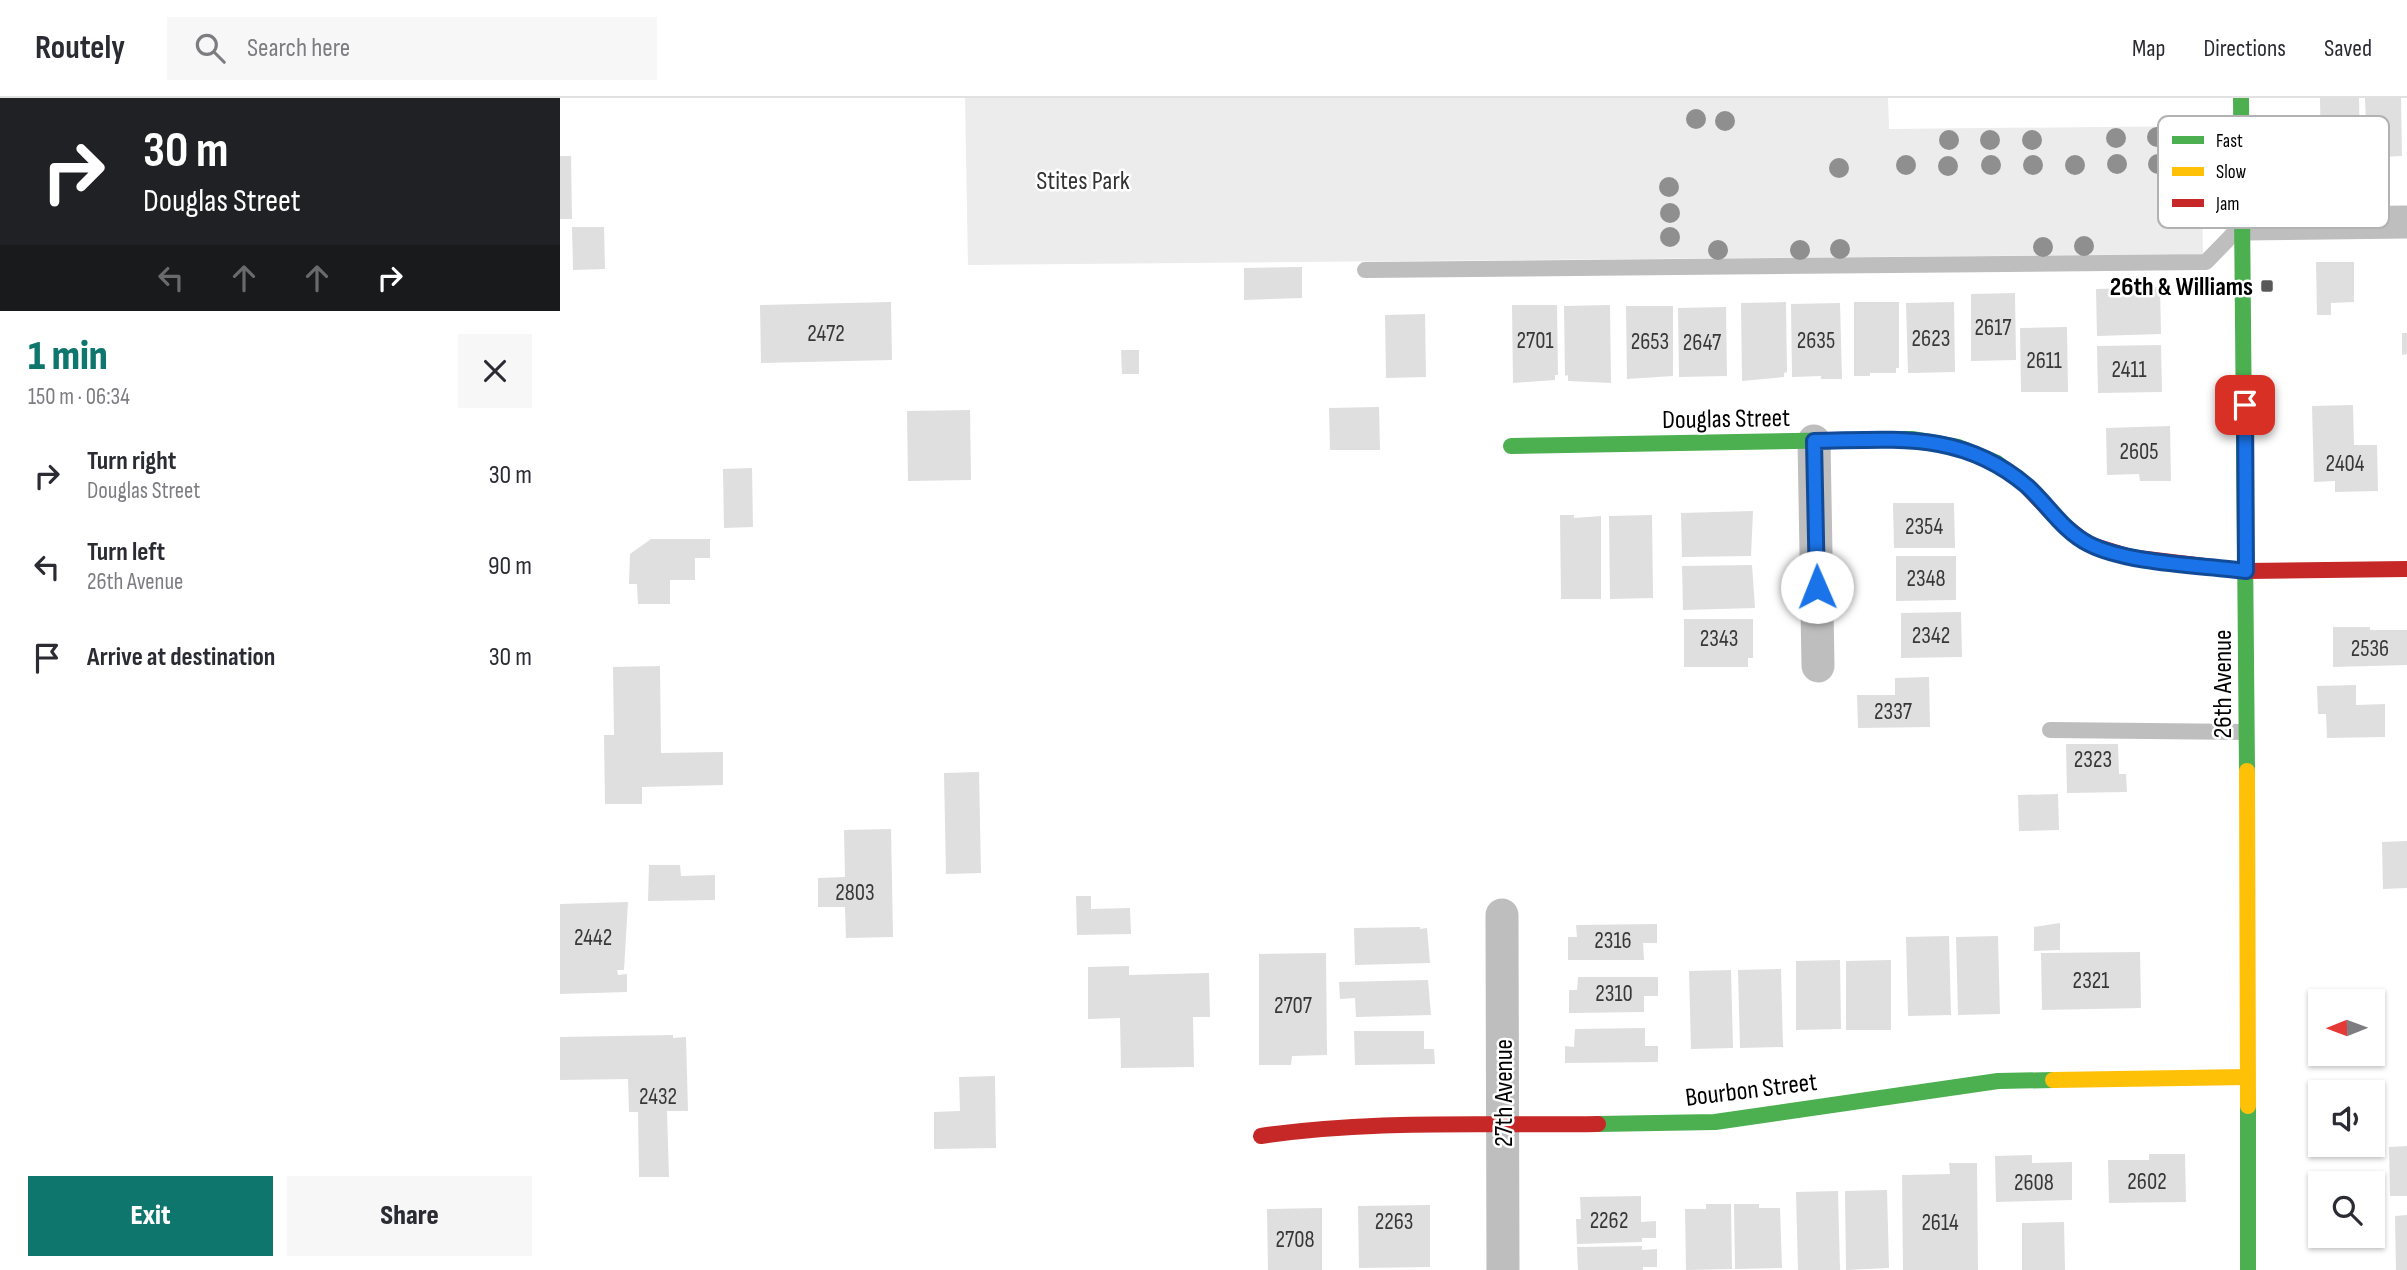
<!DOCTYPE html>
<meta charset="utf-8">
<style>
:root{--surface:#fff;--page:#f7f7f7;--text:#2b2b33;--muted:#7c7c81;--line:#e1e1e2;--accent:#0f766e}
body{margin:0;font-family:"Sofia Sans Condensed",sans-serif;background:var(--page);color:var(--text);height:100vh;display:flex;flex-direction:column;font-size:26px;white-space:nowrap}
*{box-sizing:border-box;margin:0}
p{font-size:23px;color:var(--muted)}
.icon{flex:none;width:38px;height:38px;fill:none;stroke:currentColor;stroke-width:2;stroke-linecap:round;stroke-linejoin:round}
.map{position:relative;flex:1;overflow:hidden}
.drawer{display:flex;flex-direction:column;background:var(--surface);width:560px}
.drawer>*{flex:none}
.top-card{background:#202124;color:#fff;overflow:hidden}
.needle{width:46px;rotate:269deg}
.controls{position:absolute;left:1748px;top:891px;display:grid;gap:14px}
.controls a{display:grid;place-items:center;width:77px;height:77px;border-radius:0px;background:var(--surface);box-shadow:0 2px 5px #0004;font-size:35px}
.pin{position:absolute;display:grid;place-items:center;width:60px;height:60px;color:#fff;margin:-30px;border-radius:14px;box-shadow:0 4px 10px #0006}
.me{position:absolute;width:77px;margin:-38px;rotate:359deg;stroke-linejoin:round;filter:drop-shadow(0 0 5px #0008)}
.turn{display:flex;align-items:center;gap:24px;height:147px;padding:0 28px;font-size:32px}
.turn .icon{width:91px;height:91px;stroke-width:2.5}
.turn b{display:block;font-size:49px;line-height:60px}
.lanes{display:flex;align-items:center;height:66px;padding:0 28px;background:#0003;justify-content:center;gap:35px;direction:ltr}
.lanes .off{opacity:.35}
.round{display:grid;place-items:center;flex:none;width:74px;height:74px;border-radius:0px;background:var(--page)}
.headline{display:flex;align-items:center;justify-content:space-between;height:119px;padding:0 28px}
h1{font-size:42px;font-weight:800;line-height:52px;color:var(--accent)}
.primary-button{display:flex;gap:14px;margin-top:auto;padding:14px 28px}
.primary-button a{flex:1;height:80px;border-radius:0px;background:var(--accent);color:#fff;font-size:28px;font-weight:800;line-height:80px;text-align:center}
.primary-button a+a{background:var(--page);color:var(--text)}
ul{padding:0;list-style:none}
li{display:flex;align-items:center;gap:21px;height:91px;padding:0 28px}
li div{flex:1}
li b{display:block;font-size:26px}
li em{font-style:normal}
header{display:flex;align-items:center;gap:42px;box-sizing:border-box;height:98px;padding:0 35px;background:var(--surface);border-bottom:2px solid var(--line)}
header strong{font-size:33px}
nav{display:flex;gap:38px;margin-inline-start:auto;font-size:24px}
.search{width:490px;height:63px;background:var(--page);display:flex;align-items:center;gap:18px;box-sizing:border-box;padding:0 24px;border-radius:0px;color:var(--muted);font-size:26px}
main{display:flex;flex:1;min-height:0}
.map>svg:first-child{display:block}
.green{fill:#ececec}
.building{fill:#dfdfdf}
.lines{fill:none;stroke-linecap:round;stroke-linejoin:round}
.lane{stroke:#bebebe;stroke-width:16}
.street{stroke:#bebebe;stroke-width:33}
.fast{stroke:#4caf50;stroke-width:16}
.slow{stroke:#ffc107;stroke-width:16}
.jam{stroke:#c62828;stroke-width:16}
.tree{fill:#8f8f8f}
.route-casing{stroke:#114b97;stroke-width:18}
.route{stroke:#1a73e8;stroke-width:12}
.poi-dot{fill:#595959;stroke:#fff;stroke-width:2.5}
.labels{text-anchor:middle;stroke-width:5;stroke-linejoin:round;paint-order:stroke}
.number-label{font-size:23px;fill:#383838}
.park-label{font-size:26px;fill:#333;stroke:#fff}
.poi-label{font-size:26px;font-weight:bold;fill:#000;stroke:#fff;text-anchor:end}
.street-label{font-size:26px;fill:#000;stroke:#fff}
.key{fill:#fff;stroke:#b2b2b2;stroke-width:2}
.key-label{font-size:19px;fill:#000}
</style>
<header>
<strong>Routely</strong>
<div class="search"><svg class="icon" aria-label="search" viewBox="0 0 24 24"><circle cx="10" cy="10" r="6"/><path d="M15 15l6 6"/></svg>Search here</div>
<nav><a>Map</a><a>Directions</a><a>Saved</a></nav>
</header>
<main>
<section class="drawer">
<div class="top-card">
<div class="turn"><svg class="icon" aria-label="right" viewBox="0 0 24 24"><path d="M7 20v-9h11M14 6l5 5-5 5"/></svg><div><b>30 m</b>Douglas Street</div></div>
<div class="lanes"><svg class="icon off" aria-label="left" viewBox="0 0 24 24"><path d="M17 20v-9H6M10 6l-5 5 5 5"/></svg><svg class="icon off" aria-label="ahead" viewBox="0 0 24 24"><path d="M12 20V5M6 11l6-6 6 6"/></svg><svg class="icon off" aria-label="ahead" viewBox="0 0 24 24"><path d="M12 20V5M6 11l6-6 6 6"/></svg><svg class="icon" aria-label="right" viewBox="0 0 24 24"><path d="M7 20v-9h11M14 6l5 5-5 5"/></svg></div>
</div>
<div class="headline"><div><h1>1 min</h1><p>150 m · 06:34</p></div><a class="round"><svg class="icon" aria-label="close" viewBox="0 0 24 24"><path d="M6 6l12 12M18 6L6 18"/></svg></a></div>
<ul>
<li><svg class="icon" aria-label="right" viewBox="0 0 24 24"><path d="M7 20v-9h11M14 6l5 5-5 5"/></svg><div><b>Turn right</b><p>Douglas Street</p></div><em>30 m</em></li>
<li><svg class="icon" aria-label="left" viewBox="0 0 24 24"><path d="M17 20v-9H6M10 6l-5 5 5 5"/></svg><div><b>Turn left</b><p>26th Avenue</p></div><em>90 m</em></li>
<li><svg class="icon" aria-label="arrive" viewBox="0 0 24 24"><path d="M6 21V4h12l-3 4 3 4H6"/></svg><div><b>Arrive at destination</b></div><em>30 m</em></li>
</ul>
<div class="primary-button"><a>Exit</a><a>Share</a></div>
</section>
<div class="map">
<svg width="1847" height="1172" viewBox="0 0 1847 1172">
<rect width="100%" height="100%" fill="#fff"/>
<path class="green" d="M 405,0 L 1328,0 L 1329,31 L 1641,28 L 1643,156 L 408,167 Z"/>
<g class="building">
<path d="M 1760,0 L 1799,0 L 1800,56 L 1761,57 Z"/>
<path d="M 1805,0 L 1841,0 L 1842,58 L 1821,59 L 1821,51 L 1807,51 Z"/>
<path d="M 0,58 L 11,58 L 12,121 L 0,121 Z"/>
<path d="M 12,129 L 44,129 L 45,171 L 13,172 Z"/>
<path d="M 1756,164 L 1794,164 L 1794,204 L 1771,205 L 1771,217 L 1757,217 Z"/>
<path d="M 742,169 L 742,200 L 684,202 L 684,170 Z"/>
<path d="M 1600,189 L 1601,236 L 1537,238 L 1536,191 Z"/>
<path d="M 1455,195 L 1456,262 L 1411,263 L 1411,196 Z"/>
<path d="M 331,204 L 332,262 L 201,265 L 200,207 Z"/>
<path d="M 1226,204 L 1227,274 L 1224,275 L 1224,279 L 1182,283 L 1181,205 Z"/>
<path d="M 1294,204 L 1339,204 L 1339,270 L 1336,270 L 1336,275 L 1310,275 L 1310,278 L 1294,278 Z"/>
<path d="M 1394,204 L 1395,274 L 1348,275 L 1346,205 Z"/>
<path d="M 1280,205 L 1282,281 L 1261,281 L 1261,278 L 1232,279 L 1231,206 Z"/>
<path d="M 952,207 L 997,207 L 998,277 L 995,277 L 995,282 L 953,285 Z"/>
<path d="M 1050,207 L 1051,285 L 1008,283 L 1008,277 L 1005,278 L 1004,208 Z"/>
<path d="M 1066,208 L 1113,208 L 1113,278 L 1067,281 Z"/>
<path d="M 1166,209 L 1167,278 L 1119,279 L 1118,210 Z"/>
<path d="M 865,216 L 866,279 L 826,280 L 825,217 Z"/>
<path d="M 1507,229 L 1508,294 L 1461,294 L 1460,230 Z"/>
<path d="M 1842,235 L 1847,235 L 1847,256 L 1842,257 Z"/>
<path d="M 1601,247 L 1602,294 L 1538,295 L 1537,248 Z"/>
<path d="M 561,252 L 579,252 L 579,276 L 562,276 Z"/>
<path d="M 1793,307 L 1794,347 L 1817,347 L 1818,393 L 1775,394 L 1775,383 L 1754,384 L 1752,308 Z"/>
<path d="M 819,309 L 820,352 L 770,352 L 769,310 Z"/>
<path d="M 410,312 L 411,382 L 348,383 L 347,313 Z"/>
<path d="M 1610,328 L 1611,383 L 1580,383 L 1579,376 L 1547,377 L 1546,330 Z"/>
<path d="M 192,370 L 193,429 L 164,430 L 163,371 Z"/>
<path d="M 1333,405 L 1394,405 L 1395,450 L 1334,450 Z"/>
<path d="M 1193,413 L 1191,458 L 1122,459 L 1121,415 Z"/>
<path d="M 1000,417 L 1014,417 L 1014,420 L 1041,418 L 1041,501 L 1001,501 Z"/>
<path d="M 1092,417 L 1093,500 L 1050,501 L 1049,418 Z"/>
<path d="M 91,441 L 150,441 L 150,460 L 135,460 L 135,482 L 110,482 L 110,506 L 78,506 L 77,486 L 69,486 L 70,456 Z"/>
<path d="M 1336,458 L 1396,458 L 1396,502 L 1336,503 Z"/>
<path d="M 1192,467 L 1195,510 L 1123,512 L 1122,468 Z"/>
<path d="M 1401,514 L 1402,559 L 1341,560 L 1341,515 Z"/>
<path d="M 1124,521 L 1193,521 L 1193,560 L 1188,560 L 1188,569 L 1124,569 Z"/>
<path d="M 1773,529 L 1810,529 L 1810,532 L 1847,532 L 1847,567 L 1773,569 Z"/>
<path d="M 100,568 L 101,655 L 163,654 L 163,687 L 82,689 L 82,706 L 45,706 L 44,637 L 54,637 L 53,569 Z"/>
<path d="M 1369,579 L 1370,629 L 1298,630 L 1297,597 L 1335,597 L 1335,580 Z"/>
<path d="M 1796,587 L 1796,607 L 1825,606 L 1825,639 L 1767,640 L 1766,616 L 1758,616 L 1757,588 Z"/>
<path d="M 1506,646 L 1558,646 L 1559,676 L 1566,676 L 1567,694 L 1507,695 Z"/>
<path d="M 419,674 L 421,775 L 386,776 L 384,675 Z"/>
<path d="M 1498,696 L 1499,732 L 1459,733 L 1458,697 Z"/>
<path d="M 331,731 L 333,839 L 286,840 L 285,809 L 258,809 L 258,780 L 285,779 L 284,732 Z"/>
<path d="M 1847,743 L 1847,790 L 1823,791 L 1822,744 Z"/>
<path d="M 89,767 L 120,767 L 121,778 L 155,777 L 155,802 L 88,803 Z"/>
<path d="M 516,798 L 531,798 L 531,811 L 570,810 L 571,836 L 517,837 Z"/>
<path d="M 68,804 L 64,872 L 57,872 L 58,877 L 67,876 L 67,894 L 0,896 L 0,806 Z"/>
<path d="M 1500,825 L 1500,852 L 1474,853 L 1474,829 Z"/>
<path d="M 1097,826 L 1097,845 L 1083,845 L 1084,862 L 1008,862 L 1008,839 L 1017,839 L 1016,827 Z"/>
<path d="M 860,829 L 860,831 L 867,830 L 870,865 L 795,867 L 794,830 Z"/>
<path d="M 1389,838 L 1391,917 L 1348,918 L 1346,839 Z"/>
<path d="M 1438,838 L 1440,916 L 1398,917 L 1396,839 Z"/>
<path d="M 1580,854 L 1581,910 L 1482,912 L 1481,855 Z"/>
<path d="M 766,855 L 767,957 L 732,958 L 731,967 L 699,967 L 699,856 Z"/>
<path d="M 1280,862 L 1281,931 L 1236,932 L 1236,863 Z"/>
<path d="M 1331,862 L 1331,932 L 1286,932 L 1286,863 Z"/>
<path d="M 569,868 L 569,877 L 649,875 L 650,919 L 633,919 L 634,969 L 561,970 L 560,920 L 528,921 L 528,869 Z"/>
<path d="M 1221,871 L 1223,949 L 1180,950 L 1178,872 Z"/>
<path d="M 1171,872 L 1173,950 L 1131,951 L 1129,873 Z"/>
<path d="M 1018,879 L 1098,879 L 1098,898 L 1084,898 L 1084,914 L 1009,915 L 1009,892 L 1017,892 Z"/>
<path d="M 868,882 L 871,917 L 796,919 L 795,900 L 780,901 L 779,884 Z"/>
<path d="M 1085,930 L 1085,948 L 1098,948 L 1098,964 L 1005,965 L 1005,948 L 1014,949 L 1015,931 Z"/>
<path d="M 794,933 L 864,933 L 864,951 L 874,951 L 875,966 L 795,967 Z"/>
<path d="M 113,937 L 113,940 L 126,939 L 128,1013 L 107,1013 L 109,1079 L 79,1079 L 78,1014 L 69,1014 L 68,981 L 0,982 L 0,939 Z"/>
<path d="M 435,978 L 436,1050 L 374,1051 L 374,1014 L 400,1013 L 399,979 Z"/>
<path d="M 1847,1048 L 1847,1098 L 1830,1098 L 1829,1049 Z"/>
<path d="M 1589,1056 L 1625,1056 L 1626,1104 L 1549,1105 L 1548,1062 L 1589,1062 Z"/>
<path d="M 1472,1057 L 1472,1065 L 1512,1064 L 1512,1102 L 1436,1104 L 1435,1058 Z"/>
<path d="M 1389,1065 L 1417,1065 L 1418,1172 L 1343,1172 L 1342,1077 L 1390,1076 Z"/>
<path d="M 1327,1092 L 1329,1170 L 1286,1172 L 1285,1093 Z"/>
<path d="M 1278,1093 L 1280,1172 L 1238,1172 L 1236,1094 Z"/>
<path d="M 1081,1098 L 1081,1124 L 1096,1123 L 1096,1140 L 1082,1140 L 1082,1144 L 1017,1146 L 1016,1121 L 1021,1121 L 1020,1099 Z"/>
<path d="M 1146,1106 L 1171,1106 L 1172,1171 L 1126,1172 L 1125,1111 L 1146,1111 Z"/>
<path d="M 1174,1106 L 1199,1106 L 1199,1110 L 1220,1110 L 1222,1170 L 1175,1171 Z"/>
<path d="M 870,1107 L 870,1169 L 799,1170 L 798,1108 Z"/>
<path d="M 762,1110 L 762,1172 L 708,1172 L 707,1111 Z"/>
<path d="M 1847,1117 L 1847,1172 L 1836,1172 L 1835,1118 Z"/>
<path d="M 1504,1124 L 1505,1172 L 1462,1172 L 1462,1125 Z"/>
<path d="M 1082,1148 L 1082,1152 L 1097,1151 L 1097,1169 L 1083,1169 L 1083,1172 L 1018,1172 L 1017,1149 Z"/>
</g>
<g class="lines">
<g class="lane">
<path d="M 805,172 L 1646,164 L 1678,131"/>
<path d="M 1490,632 L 1686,634"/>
</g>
<g class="street">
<path d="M 1682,126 L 1847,124"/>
<path d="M 1254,343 L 1258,568"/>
<path d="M 942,817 L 943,1172"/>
</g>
<g class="fast">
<path d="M 1681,0 L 1687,673"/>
<path d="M 951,348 L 1352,341 L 1398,349 L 1437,365 L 1463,385"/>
<path d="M 1688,1008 L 1688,1172"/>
<path d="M 1038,1026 L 1155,1024 L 1438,983 L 1493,982"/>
</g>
<g class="slow">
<path d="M 1687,673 L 1688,1008"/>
<path d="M 1493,982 L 1687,979"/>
</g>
<g class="jam">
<path d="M 1463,385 L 1499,423 L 1528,446 L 1570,459 L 1686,473 L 1847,471"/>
<path d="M 701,1038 C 812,1021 926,1028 1038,1026"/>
</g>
</g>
<g class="tree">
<circle cx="1136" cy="21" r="10"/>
<circle cx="1165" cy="23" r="10"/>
<circle cx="1597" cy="39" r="10"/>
<circle cx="1556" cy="40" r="10"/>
<circle cx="1389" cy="42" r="10"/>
<circle cx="1430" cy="42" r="10"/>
<circle cx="1472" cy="42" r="10"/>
<circle cx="1557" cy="66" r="10"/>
<circle cx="1598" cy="66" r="10"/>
<circle cx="1346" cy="67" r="10"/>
<circle cx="1431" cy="67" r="10"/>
<circle cx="1473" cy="67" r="10"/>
<circle cx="1515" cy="67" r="10"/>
<circle cx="1388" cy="68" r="10"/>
<circle cx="1279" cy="70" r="10"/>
<circle cx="1109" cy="89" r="10"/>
<circle cx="1110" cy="115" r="10"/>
<circle cx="1110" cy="139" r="10"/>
<circle cx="1524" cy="148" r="10"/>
<circle cx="1483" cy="149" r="10"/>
<circle cx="1280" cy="151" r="10"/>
<circle cx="1158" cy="152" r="10"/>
<circle cx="1240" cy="152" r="10"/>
</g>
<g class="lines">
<g class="route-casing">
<path id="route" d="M 1257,489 L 1254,343 C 1335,342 1401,332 1467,388 C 1488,407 1503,433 1529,446 C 1568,466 1642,467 1686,473 L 1685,307"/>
</g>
<use href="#route" class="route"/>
</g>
<rect class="poi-dot" x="1700" y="181" width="14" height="14" rx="3.5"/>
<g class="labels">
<g class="number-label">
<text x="1433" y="237">2617</text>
<text x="266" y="243">2472</text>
<text x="1371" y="248">2623</text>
<text x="975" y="250">2701</text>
<text x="1256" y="250">2635</text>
<text x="1090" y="251">2653</text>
<text x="1142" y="252">2647</text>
<text x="1484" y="270">2611</text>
<text x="1569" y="279">2411</text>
<text x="1579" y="361">2605</text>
<text x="1785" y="373">2404</text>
<text x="1364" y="436">2354</text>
<text x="1366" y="488">2348</text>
<text x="1371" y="545">2342</text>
<text x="1159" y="548">2343</text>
<text x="1810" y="558">2536</text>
<text x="1333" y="621">2337</text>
<text x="1533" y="669">2323</text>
<text x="295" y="802">2803</text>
<text x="33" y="847">2442</text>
<text x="1053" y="850">2316</text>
<text x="1531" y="890">2321</text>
<text x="1054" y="903">2310</text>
<text x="733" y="915">2707</text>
<text x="98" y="1006">2432</text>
<text x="1587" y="1091">2602</text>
<text x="1474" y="1092">2608</text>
<text x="1049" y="1130">2262</text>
<text x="834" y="1131">2263</text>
<text x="1380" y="1132">2614</text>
<text x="735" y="1149">2708</text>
</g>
<g class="park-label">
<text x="523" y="91">Stites Park</text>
</g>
<g class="poi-label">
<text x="1693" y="197">26th &amp; Williams</text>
</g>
<g class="street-label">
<text transform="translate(1166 320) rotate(-1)" y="9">Douglas Street</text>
<text transform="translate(1662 586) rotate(-90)" y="9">26th Avenue</text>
<text transform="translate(1191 991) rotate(-7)" y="9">Bourbon Street</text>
<text transform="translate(943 995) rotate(-90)" y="9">27th Avenue</text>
</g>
</g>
<rect x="1598" y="18" width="231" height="112" rx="10" class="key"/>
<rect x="1612" y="38" width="32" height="8" fill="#4caf50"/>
<rect x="1612" y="69" width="32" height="9" fill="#ffc107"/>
<rect x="1612" y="101" width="32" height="8" fill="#c62828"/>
<g class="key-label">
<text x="1656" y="49">Fast</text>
<text x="1656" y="80">Slow</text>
<text x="1656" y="112">Jam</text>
</g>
</svg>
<div class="controls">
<a><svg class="needle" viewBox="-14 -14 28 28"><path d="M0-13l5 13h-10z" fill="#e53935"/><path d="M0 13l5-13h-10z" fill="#7c7c81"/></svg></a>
<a><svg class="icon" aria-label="sound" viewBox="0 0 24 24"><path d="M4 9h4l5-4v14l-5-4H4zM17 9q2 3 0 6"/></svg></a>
<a><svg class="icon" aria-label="search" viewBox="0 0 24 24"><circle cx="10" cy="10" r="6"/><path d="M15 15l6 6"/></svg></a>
</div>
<div class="pin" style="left:1685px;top:307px;background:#d93025"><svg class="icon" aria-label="arrive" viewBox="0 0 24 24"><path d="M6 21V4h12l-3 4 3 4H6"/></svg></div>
<svg class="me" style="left:1257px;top:489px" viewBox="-20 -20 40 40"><circle r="19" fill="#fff"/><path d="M0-13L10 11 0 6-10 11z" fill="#1a73e8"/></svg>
</div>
</main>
